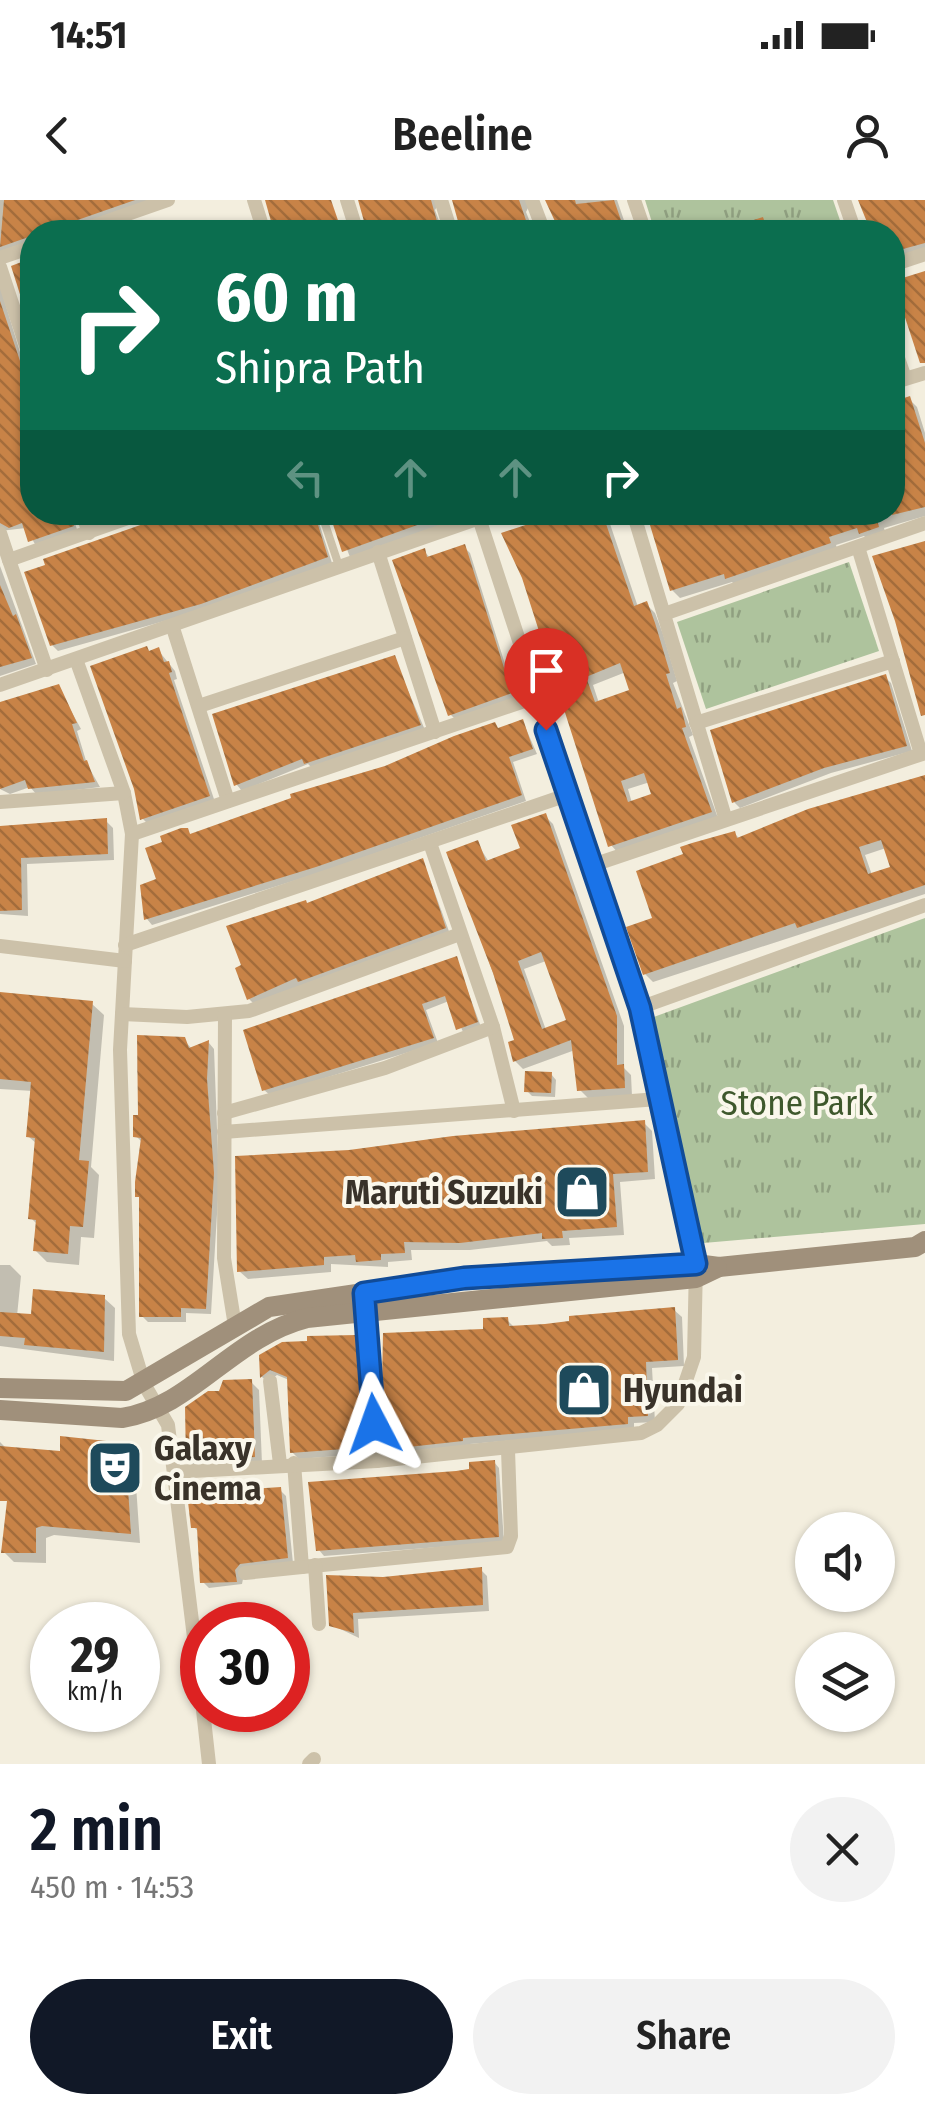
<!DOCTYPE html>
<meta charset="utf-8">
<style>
:root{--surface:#fff;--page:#f2f2f2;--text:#222;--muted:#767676;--accent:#111827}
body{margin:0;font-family:"Fira Sans Condensed",sans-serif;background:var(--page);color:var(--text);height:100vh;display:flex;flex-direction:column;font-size:38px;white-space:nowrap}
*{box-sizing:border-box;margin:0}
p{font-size:32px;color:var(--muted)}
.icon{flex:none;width:55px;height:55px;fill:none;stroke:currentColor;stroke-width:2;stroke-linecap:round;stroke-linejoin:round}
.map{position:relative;height:1564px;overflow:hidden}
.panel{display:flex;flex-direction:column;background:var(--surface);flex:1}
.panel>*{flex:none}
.guide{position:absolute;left:20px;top:20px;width:885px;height:305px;border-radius:40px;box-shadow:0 2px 8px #0004;background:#0b6e4f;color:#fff;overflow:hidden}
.fabs{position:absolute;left:795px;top:1312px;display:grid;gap:20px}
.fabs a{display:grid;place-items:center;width:100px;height:100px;border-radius:50%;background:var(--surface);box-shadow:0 2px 8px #0004;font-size:50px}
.speed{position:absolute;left:30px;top:1402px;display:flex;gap:20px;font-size:50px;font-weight:700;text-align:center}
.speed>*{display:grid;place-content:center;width:130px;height:130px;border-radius:50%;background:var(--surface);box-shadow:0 2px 8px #0004;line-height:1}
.speed small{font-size:25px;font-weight:400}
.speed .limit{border:15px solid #d22;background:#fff;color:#111}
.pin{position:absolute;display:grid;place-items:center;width:85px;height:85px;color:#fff;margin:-102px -42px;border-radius:50% 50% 50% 0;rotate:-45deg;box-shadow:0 0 10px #0007}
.pin .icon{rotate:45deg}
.me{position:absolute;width:110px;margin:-55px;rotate:356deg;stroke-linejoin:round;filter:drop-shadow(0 0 8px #0008)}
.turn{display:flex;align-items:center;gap:35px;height:210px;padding:0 30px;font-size:45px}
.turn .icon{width:130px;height:130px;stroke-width:2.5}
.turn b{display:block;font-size:70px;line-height:85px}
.lanes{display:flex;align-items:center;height:95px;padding:0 30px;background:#0003;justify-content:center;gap:50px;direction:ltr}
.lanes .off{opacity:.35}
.round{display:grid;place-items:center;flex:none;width:105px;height:105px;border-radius:52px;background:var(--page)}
.head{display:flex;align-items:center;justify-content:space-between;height:170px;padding:0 30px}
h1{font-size:60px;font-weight:600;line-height:75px;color:var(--accent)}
.button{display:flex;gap:20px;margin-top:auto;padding:20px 30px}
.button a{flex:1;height:115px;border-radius:60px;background:var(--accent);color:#fff;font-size:40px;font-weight:600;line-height:115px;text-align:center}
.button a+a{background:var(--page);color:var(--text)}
.status{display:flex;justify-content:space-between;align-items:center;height:70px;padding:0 50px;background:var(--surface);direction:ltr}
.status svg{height:28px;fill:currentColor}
header{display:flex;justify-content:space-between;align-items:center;height:130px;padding:0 30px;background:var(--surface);font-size:45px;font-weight:600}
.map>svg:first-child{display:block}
.park{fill:url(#park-tufts)}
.shadow{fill:#0003;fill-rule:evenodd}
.building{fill:url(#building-back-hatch);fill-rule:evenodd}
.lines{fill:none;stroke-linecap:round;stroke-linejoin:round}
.lane{stroke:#ccc1a9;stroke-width:8}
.street{stroke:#ccc1a9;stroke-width:14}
.secondary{stroke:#a0907b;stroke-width:20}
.route-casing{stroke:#114b97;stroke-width:25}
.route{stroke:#1a73e8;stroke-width:18}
.labels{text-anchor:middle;stroke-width:8;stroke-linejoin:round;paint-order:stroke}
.park-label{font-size:35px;fill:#3e582c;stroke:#faf7eb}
.poi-label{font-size:35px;font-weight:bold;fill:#393229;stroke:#faf7eb;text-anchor:start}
</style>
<div class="status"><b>14:51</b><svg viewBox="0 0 49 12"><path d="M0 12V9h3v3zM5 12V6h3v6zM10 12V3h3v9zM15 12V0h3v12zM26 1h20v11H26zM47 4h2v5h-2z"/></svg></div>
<header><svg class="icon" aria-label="back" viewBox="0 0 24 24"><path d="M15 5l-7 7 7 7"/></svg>Beeline<svg class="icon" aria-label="person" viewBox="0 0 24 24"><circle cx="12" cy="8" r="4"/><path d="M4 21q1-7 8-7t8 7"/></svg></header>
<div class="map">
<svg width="925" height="1564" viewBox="0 0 925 1564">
<defs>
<pattern id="park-tufts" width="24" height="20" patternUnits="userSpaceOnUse" patternTransform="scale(2.5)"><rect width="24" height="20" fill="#aec39d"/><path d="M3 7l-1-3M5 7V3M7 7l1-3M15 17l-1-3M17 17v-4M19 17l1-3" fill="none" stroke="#8f9f80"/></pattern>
<pattern id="building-back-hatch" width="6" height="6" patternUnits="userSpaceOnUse" patternTransform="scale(2.5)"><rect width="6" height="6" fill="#c88347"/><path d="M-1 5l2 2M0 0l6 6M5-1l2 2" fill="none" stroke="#a36c3b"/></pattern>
</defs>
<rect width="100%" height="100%" fill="#f3eede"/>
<g class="park">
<path d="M 645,0 L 833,0 L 844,32 L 655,32 Z"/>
<path d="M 849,362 L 879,451 L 706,509 L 677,422 Z"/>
<path d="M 925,718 L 925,1024 L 692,1044 L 651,818 Z"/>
</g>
<g class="shadow">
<path d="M 0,0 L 151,0 L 70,32 L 32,32 L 32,43 L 0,58 Z"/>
<path d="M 361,0 L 441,0 L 435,10 L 443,32 L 371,32 Z"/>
<path d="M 455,0 L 532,0 L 526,12 L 534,32 L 462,32 Z"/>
<path d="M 548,0 L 617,0 L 628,32 L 562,32 Z"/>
<path d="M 859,0 L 925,0 L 925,49 L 892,59 L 892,32 L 872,32 Z"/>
<path d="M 0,86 L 26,172 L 32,175 L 32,312 L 71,312 L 78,332 L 36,346 L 26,328 L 0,331 Z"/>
<path d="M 909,199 L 917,207 L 925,233 L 925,316 L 884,328 L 886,335 L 869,341 L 864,336 L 836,345 L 838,351 L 736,386 L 732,382 L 680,398 L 672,390 L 648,312 L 892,312 L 892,205 Z"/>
<path d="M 97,312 L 134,312 L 104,322 Z"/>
<path d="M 157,312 L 324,312 L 318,320 L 332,363 L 207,409 L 58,451 L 52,445 Z"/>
<path d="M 332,312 L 479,312 L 350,357 Z"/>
<path d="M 554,312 L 606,312 L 638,407 L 646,404 L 655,413 L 663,434 L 677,481 L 673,483 L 693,535 L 689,537 L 719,621 L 619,654 L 611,645 ZM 626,472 L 633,492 L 599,503 L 593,485 ZM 650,582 L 654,596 L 632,603 L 628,589 Z"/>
<path d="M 464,347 L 470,353 L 516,499 L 456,520 L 450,514 L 424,351 L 431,359 Z"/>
<path d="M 0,366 L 36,464 L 0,476 Z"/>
<path d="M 158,450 L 175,471 L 177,479 L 174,480 L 215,602 L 149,625 L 143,619 L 150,453 Z"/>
<path d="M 394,458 L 425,530 L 312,568 L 308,564 L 242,591 L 237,585 L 215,516 Z"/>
<path d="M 885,477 L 891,483 L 912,551 L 831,573 L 740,608 L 734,602 Z"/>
<path d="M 58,487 L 81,529 L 77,531 L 87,564 L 100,587 L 37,595 L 30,587 L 10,594 L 0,589 L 0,507 Z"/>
<path d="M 523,522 L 537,554 L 513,562 L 526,601 L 322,672 L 152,725 L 147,719 L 143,686 L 159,681 L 187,631 L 192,636 Z"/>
<path d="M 925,577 L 925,694 L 653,782 L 645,774 L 655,719 L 734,633 L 740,639 ZM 886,648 L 893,668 L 872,675 L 865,655 Z"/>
<path d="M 545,616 L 553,624 L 624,826 L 624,868 L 631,875 L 632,896 L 588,898 L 580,890 L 575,850 L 523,869 L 515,861 L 518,841 L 449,653 L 477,643 L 489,662 L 523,650 ZM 546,761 L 569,822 L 546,830 L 524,769 Z"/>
<path d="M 106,621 L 113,628 L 114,660 L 27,664 L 28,716 L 0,714 L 0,628 Z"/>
<path d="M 423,661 L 450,734 L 255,805 L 249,799 L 238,769 L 308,706 Z"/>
<path d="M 456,759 L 481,827 L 464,834 L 449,801 L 426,810 L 438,843 L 270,895 L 264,890 Z"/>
<path d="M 0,795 L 92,804 L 104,815 L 91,967 L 99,975 L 94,1038 L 81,1037 L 79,1065 L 47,1062 L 35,1050 L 38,1025 L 31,1018 L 37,944 L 29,937 L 33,891 L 0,889 Z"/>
<path d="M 139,837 L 184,840 L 192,849 L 209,843 L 214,849 L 219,981 L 211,1114 L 186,1113 L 186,1122 L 148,1122 L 142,1116 L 142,1000 L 138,996 L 143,943 L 136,936 L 143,878 L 137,872 Z"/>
<path d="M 551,874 L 556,880 L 555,897 L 532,896 L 527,891 Z"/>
<path d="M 644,923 L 652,931 L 655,979 L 620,982 L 624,1035 L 569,1038 L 570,1045 L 552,1046 L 547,1041 L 470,1050 L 411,1050 L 412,1060 L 388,1062 L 388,1067 L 331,1064 L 331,1072 L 248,1079 L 239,1071 L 350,952 Z"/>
<path d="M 0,1065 L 10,1065 L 21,1076 L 17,1116 L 33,1117 L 104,1098 L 115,1108 L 114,1161 L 0,1146 Z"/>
<path d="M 674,1110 L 682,1117 L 684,1166 L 652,1168 L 655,1222 L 634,1223 L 634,1230 L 470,1244 L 470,1248 L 400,1255 L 393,1248 L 391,1207 L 386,1202 L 507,1120 L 515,1128 Z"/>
<path d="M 356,1138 L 362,1144 L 367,1209 L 361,1210 L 363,1254 L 299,1259 L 292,1252 L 289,1180 L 277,1175 L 268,1182 L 262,1177 L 262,1156 Z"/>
<path d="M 251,1182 L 259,1190 L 262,1264 L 196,1268 L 188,1260 L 221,1193 Z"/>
<path d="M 0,1242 L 7,1249 L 62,1254 L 124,1245 L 134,1256 L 140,1343 L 54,1335 L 46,1338 L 46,1363 L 14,1362 L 4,1352 L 10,1300 L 0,1299 Z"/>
<path d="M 494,1262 L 499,1268 L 504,1342 L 324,1356 L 319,1350 L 456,1273 Z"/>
<path d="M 280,1290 L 286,1296 L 293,1363 L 245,1369 L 242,1384 L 209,1388 L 203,1382 L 200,1333 L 194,1327 Z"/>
<path d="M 481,1370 L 487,1376 L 489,1411 L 358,1419 L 359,1438 L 332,1425 L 383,1379 Z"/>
</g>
<g class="building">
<path d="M 4,0 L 135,0 L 0,47 Z"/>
<path d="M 265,0 L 331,0 L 342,32 L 274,32 Z"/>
<path d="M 358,0 L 431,0 L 440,32 L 367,32 Z"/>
<path d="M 452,0 L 519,0 L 530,32 L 461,32 Z"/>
<path d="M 545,0 L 575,0 L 576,4 L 614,0 L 625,32 L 560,32 Z"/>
<path d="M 858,0 L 925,0 L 925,43 L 892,52 L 892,32 L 871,32 Z"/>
<path d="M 763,17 L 768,32 L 722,32 L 722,30 Z"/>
<path d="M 32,58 L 32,132 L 11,66 Z"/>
<path d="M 925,71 L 925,163 L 920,163 L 893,81 Z"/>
<path d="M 0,101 L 22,167 L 32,174 L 32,312 L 69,312 L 74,326 L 28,342 L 22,323 L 9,328 L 0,323 Z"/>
<path d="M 910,196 L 925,243 L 925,307 L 892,315 L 892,258 L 898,256 L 892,239 L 892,202 Z"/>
<path d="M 155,312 L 314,312 L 328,357 L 201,404 L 50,446 L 24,372 L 45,365 L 43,359 L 149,322 Z"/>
<path d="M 329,312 L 448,312 L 448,314 L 342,352 Z"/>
<path d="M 551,312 L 602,312 L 634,406 L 647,401 L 655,423 L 670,473 L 666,474 L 677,509 L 681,507 L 686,527 L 682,528 L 712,612 L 608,647 L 522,378 L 501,333 L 553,316 ZM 620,463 L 629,490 L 595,502 L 586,477 ZM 644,573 L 651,594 L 628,602 L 621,581 Z"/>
<path d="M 646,312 L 875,312 L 879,327 L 859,334 L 857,328 L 829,337 L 831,343 L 725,379 L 724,374 L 670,391 Z"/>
<path d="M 925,341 L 925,515 L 921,516 L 895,421 L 872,356 Z"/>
<path d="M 465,344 L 512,493 L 448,516 L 392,360 L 425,348 L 427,357 Z"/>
<path d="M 0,385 L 13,416 L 16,414 L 32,458 L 0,467 Z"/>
<path d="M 147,446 L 149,451 L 159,447 L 164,462 L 169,461 L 172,472 L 169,473 L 210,596 L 140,620 L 134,589 L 90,466 Z"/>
<path d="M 395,455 L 421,525 L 304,564 L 302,559 L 234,586 L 212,514 Z"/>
<path d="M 886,474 L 907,546 L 824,568 L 732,603 L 710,530 Z"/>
<path d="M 59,484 L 77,523 L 72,524 L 84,561 L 87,560 L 95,582 L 28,589 L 25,580 L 0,589 L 0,502 Z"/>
<path d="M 523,519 L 533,549 L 509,557 L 522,595 L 316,667 L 144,720 L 140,685 L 156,679 L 145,648 L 162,642 L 160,636 L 181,628 L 188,628 L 190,634 L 291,598 L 290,594 L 385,566 L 454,536 L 495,522 L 498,528 Z"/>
<path d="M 925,575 L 925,685 L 797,728 L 795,723 L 643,775 L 626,727 L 652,718 L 636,671 L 683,654 L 680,647 L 692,643 L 735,631 L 737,638 L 808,609 ZM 881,640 L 890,667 L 868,674 L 859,647 Z"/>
<path d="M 546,613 L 617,816 L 617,865 L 624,864 L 625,888 L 577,891 L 571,840 L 513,862 L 508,842 L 514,840 L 493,773 L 446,652 L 478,640 L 486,661 L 520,648 L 511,625 ZM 541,752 L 566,820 L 542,829 L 518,761 Z"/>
<path d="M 107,618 L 108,654 L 21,658 L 22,710 L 0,711 L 0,626 Z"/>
<path d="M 423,658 L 446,728 L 298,782 L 296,778 L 247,800 L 235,768 L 241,765 L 226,726 L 306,700 L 307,703 Z"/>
<path d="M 457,756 L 478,822 L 456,830 L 445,796 L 422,804 L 434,838 L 262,891 L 243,830 Z"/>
<path d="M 0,792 L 93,801 L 79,960 L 89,961 L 83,1027 L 70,1026 L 68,1054 L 33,1051 L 36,1020 L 28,1019 L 35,938 L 26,937 L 31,882 L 0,879 Z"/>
<path d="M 137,835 L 185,837 L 189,848 L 209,840 L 207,879 L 214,973 L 206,1109 L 181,1108 L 181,1117 L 139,1117 L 139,997 L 135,997 L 135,982 L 141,938 L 133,937 L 133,915 L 138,915 Z"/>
<path d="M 525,871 L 552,872 L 551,893 L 524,892 Z"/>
<path d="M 645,920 L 648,972 L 613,974 L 617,1027 L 562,1031 L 563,1038 L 542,1039 L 542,1033 L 460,1043 L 404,1042 L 405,1053 L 381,1054 L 381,1060 L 356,1062 L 355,1055 L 324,1057 L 324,1065 L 237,1072 L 235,956 L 349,950 L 453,936 Z"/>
<path d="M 33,1089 L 105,1095 L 104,1152 L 24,1145 L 25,1138 L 0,1136 L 0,1112 L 31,1114 Z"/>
<path d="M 675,1107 L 678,1160 L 646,1162 L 648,1216 L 628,1217 L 628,1224 L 463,1238 L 463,1241 L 390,1249 L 388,1203 L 383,1203 L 382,1183 L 383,1133 L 483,1129 L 483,1118 L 508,1117 L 509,1126 L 545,1124 L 569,1121 L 569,1116 Z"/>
<path d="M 357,1135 L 362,1204 L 356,1204 L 358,1248 L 290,1253 L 287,1177 L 270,1170 L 260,1178 L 259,1155 L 282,1142 L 307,1141 L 307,1136 Z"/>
<path d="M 252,1179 L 255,1257 L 186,1261 L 185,1207 L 208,1191 L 219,1191 L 223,1180 Z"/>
<path d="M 60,1236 L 125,1243 L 131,1334 L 42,1326 L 36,1328 L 36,1353 L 1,1353 L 7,1301 L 0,1301 L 0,1246 L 60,1251 Z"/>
<path d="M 495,1260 L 499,1337 L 316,1351 L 308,1282 L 456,1271 L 469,1269 L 469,1262 Z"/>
<path d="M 281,1287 L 288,1358 L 240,1364 L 235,1370 L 237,1382 L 200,1383 L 197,1328 L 191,1328 L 187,1293 Z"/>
<path d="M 482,1367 L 483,1405 L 353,1413 L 354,1433 L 329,1426 L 326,1375 L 383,1377 Z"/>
</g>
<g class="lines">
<path class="lane" d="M 321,312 L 339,366"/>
<g class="street">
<path d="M 254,0 L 264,32"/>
<path d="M 347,0 L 357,32"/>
<path d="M 441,0 L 451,32"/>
<path d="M 532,0 L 544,32"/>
<path d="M 634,0 L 645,32"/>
<path d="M 844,0 L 855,32"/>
<path d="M 76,32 L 168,0"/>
<path d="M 0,58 L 32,47"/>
<path d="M 892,65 L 925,54"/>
<path d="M 0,67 L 32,164"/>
<path d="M 892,141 L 905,178"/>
<path d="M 892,183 L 925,173"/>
<path d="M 82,312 L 89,333"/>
<path d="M 633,312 L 725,617"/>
<path d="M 0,333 L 9,360"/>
<path d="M 858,347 L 921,554"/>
<path d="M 378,352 L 435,532"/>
<path d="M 664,414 L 925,323"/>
<path d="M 173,428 L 228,601"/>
<path d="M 77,462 L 124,593 L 132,634 L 120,850 L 129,1134 L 144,1184 L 168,1225 L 202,1503"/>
<path d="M 47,470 L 9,360 L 145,312"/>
<path d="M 0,485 L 497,312"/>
<path d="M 199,506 L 405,438"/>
<path d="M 696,523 L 893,461"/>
<path d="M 0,602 L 124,593"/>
<path d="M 132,634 L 536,497"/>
<path d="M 430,643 L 493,827 L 514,911"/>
<path d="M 590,666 L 925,553"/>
<path d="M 125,745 L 567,595"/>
<path d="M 0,746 L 125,761"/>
<path d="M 639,808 L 925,705"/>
<path d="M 122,814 L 187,817 L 249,811 L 460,734"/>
<path d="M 225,814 L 224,1058 L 235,1126"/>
<path d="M 224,913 L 385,868 L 493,827"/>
<path d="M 224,932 L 658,899"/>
<path d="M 365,1103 L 377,1261"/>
<path d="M 270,1181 L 280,1264"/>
<path d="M 294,1263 L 302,1367 L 507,1347 L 511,1336 L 508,1250"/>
<path d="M 175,1272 L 377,1261 L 641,1233 L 657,1225 L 678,1204 L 694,1157 L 696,1064 L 639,808 L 479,318"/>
<path d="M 315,1365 L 319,1424"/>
<path d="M 245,1373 L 302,1367"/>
<path d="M 203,1510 L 209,1564"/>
<path d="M 309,1564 L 314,1559"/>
</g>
<g class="secondary">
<path d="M 0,1188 L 126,1191 L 269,1107 L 464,1078 L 696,1064 L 719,1067 L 915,1047 L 925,1041"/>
<path d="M 0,1210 L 122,1218 C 192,1207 232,1137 307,1118 L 696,1078 L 717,1068"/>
</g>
</g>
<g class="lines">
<g class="route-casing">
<path id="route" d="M 374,1224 L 364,1093 L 464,1078 L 696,1064 L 640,808 L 546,530"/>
</g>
<use href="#route" class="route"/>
</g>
<defs>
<g id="shop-square" transform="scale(2.875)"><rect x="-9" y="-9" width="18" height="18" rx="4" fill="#1e4a5b" stroke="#faf7eb"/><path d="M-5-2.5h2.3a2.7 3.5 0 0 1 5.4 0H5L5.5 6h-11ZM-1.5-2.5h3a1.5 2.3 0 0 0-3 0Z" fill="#fff"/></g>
<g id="theatre-square" transform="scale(2.875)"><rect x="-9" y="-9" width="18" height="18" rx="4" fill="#1e4a5b" stroke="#faf7eb"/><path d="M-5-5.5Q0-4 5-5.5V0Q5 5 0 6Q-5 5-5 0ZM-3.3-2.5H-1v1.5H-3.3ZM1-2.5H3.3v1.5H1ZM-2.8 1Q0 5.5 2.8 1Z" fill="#fff"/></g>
</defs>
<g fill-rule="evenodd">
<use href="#shop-square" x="582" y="992"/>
<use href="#shop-square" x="584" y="1190"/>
<use href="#theatre-square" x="115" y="1268"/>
</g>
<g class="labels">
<g class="park-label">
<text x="797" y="915">Stone Park</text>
</g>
<g class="poi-label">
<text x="543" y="1004" text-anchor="end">Maruti Suzuki</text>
<text x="623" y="1202">Hyundai</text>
<text x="154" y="1260">Galaxy<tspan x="154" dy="40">Cinema</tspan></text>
</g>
</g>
</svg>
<div class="fabs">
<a><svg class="icon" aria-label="sound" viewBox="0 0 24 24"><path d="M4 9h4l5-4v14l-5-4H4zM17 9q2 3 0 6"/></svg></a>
<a><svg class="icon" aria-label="layers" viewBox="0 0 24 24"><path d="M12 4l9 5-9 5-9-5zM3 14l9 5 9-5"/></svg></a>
</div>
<div class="speed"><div>29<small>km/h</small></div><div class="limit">30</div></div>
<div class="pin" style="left:546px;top:530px;background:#d93025"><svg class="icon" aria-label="arrive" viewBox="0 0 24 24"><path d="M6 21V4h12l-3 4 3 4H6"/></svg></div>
<svg class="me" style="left:374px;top:1224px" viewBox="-20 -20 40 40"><path d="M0-17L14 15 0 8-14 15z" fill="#1a73e8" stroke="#fff" stroke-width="4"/></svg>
<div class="guide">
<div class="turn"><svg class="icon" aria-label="right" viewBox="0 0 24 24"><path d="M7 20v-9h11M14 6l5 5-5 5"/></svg><div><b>60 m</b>Shipra Path</div></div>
<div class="lanes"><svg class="icon off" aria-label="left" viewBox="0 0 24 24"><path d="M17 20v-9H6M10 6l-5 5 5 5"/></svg><svg class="icon off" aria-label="ahead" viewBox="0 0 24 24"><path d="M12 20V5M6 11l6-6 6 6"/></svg><svg class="icon off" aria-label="ahead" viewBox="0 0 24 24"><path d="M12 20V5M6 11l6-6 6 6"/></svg><svg class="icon" aria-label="right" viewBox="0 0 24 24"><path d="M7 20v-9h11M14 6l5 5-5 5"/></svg></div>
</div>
</div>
<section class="panel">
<div class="head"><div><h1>2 min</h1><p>450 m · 14:53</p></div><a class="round"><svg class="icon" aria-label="close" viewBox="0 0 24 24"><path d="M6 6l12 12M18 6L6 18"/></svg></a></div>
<div class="button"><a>Exit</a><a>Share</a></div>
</section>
